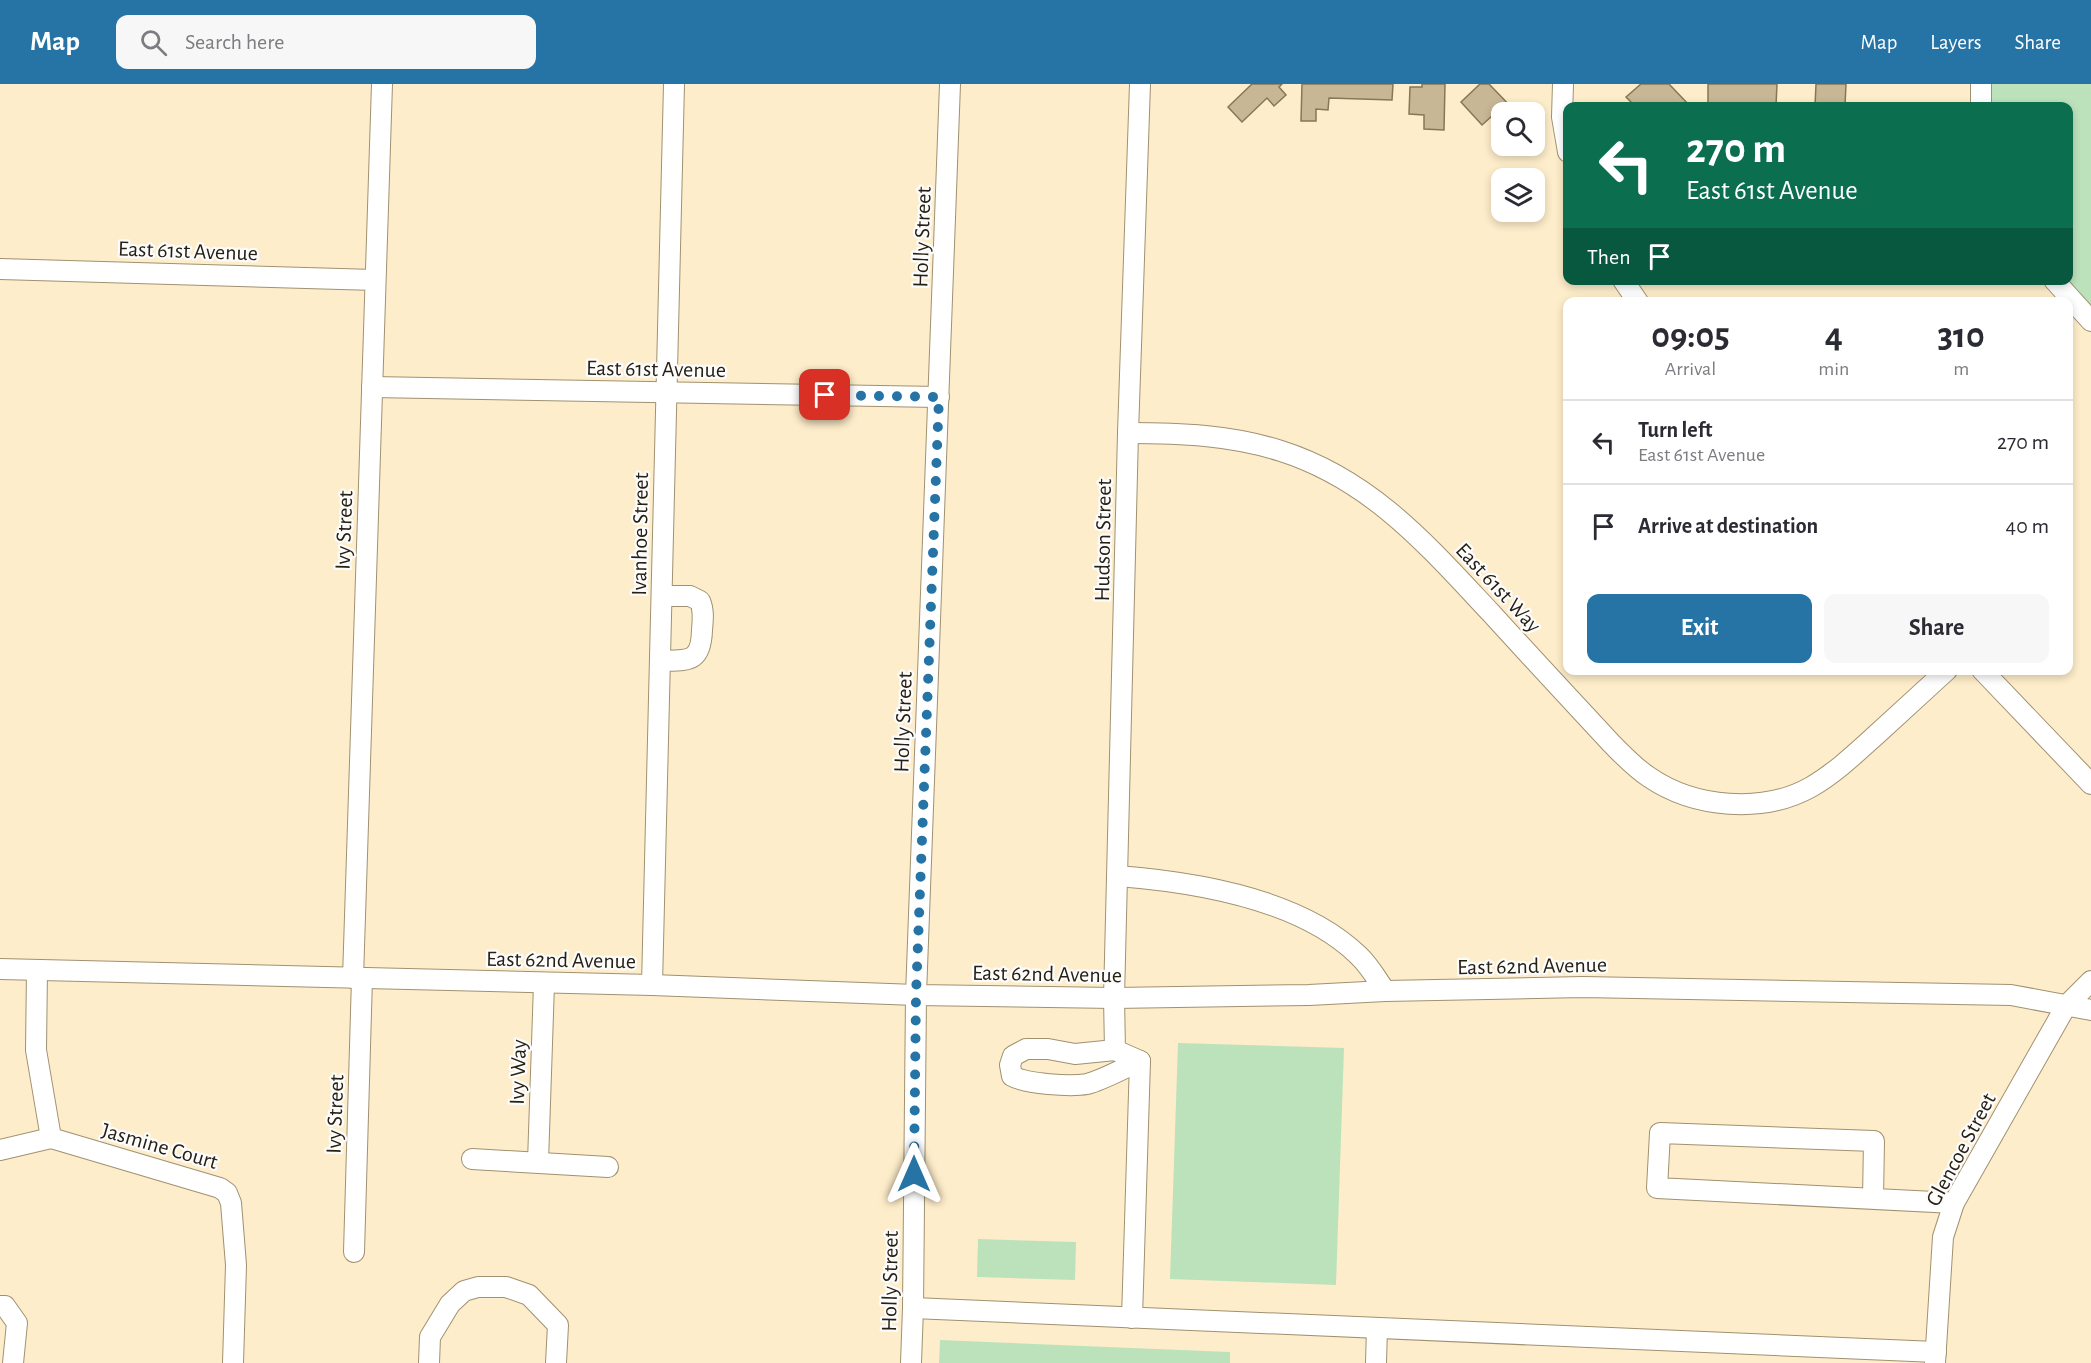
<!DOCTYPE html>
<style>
:root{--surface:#fff;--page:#f7f7f7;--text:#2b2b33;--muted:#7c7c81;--line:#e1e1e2;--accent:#2673a6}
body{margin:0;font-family:"Alegreya Sans",sans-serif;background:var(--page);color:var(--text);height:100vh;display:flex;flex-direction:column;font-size:22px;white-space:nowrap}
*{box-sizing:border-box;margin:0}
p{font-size:20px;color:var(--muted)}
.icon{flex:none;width:33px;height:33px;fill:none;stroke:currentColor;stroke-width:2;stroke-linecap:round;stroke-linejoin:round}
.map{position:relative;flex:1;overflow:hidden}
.details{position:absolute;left:1563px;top:213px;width:510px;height:378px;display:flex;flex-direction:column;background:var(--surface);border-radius:12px;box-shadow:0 3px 9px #0003}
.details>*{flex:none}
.guide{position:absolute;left:1563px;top:18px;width:510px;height:183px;border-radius:12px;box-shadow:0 3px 9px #0003;background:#0b6e4f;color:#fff;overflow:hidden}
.buttons{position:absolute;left:1491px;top:18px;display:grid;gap:12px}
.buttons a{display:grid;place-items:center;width:54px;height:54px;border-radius:12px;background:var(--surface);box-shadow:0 3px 9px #0003;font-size:30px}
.pin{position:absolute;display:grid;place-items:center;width:51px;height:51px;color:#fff;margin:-26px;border-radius:12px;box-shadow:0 3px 9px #0006}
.me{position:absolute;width:66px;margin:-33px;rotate:0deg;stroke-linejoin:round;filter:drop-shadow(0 0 4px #0008)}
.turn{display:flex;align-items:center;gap:21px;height:126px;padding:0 24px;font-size:27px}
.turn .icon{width:78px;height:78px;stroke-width:2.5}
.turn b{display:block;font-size:42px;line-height:51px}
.then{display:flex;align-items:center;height:57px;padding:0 24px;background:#0003;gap:12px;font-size:22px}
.eta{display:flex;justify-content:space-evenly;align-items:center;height:102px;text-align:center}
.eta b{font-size:36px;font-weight:700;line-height:42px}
.cta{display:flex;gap:12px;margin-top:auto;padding:12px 24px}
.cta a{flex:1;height:69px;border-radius:12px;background:var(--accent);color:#fff;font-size:24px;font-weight:700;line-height:69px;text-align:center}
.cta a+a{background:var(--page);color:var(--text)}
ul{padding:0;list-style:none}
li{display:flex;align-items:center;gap:18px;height:84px;padding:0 24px;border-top:2px solid var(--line)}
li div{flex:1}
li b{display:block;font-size:22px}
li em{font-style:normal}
header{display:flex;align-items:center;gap:36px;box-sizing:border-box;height:84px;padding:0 30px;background:var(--accent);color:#fff}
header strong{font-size:28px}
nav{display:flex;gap:33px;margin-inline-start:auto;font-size:21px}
.search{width:420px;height:54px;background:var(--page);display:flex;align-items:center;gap:15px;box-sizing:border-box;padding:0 21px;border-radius:12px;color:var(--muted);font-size:22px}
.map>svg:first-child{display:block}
.green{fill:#bce2bc}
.building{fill:#c8b795;stroke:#867757;stroke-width:1.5}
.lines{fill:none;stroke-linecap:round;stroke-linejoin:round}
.minor-casing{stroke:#a09170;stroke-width:22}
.minor{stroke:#fff;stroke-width:20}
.route{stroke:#2673a6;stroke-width:10;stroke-dasharray:0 18}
.labels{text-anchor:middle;stroke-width:4.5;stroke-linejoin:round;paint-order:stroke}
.street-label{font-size:22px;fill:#262013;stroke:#fcfcfc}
</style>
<header>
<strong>Map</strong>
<div class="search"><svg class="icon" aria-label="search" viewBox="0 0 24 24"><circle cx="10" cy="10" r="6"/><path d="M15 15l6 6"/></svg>Search here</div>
<nav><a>Map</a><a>Layers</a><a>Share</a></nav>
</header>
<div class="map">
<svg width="2091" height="1279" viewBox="0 0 2091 1279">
<rect width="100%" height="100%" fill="#feedca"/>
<g class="green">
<path d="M 1981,0 L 2091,0 L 2091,237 L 2054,197 L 2068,196 L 2068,22 L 1981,22 Z"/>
<path d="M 1178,959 L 1344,964 L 1336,1201 L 1170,1195 Z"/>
<path d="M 978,1155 L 1076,1158 L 1075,1196 L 977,1193 Z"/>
<path d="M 940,1256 L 1230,1268 L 1230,1279 L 939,1279 Z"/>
</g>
<g class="building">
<path d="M 1252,0 L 1282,0 L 1279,3 L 1286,11 L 1274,22 L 1267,14 L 1242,38 L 1228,23 Z"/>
<path d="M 1302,0 L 1393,0 L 1392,16 L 1329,14 L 1328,26 L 1316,25 L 1316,37 L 1301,37 Z"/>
<path d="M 1422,0 L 1445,0 L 1444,46 L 1424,45 L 1424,31 L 1409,30 L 1410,3 L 1422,3 Z"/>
<path d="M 1480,0 L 1489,0 L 1516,28 L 1502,28 L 1502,43 L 1492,32 L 1482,41 L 1461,18 Z"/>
<path d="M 1641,0 L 1669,0 L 1690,22 L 1635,22 L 1626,13 Z"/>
<path d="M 1708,0 L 1777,0 L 1776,22 L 1708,22 Z"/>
<path d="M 1816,0 L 1846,0 L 1845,22 L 1815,22 Z"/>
</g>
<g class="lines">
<g class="minor-casing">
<g id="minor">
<path d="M 1563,0 L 1562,33 L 1568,68"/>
<path d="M 1981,0 L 1981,22"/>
<path d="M 0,185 L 375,196"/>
<path d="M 1623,196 L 1638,218"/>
<path d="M 2054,196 L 2091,237"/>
<path d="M 372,303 L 939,313"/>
<path d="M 1128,349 C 1180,349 1231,351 1281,367 C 1372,396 1428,462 1491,529 C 1531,573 1571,616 1611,659 C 1623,671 1635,684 1649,693 C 1694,724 1763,730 1811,703 C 1835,689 1855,670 1876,651 C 1899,630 1923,608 1947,586"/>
<path d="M 660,577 C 689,576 701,579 702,546 C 703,536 704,526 700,517 L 690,512 L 662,512"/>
<path d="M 1982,586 L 2091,700"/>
<path d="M 1118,792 C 1195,798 1300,815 1358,871 C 1369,881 1377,895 1385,907"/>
<path d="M 0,885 L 652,901 L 916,911 L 1114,914 L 1309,911 L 1385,907 L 1583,903 L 2011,911 L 2091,926"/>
<path d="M 37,886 L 36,966 L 51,1054"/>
<path d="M 353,894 L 382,0"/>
<path d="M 652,901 L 674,0"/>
<path d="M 1115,966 L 1075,970 L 1048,965 L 1026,965 L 1013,972 L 1010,981 L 1012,992 C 1026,1000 1071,1003 1087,1000 C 1103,996 1124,984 1140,977"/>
<path d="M 0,1066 L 51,1054 L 220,1104 L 227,1109 L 231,1119 L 236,1181 L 233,1279"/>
<path d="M 472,1075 L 608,1083"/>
<path d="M 538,1078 L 544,900"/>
<path d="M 1873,1114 L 1874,1057 L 1660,1049 L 1657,1104 L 1954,1119"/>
<path d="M 354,1168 L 362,894"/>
<path d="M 0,1222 L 5,1222 L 17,1239 L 13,1279"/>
<path d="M 913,1224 L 1936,1268"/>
<path d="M 1132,1234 L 1140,977 L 1115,966 L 1114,914 L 1128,349 L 1140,0"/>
<path d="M 429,1279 L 430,1253 L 450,1220 L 464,1207 L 478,1203 L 506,1203 L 529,1211 L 558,1241 L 556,1279"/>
<path d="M 911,1279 L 913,1224 L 916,911 L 950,0"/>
<path d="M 1376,1279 L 1377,1244"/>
<path d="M 1935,1279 L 1943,1153 L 1954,1119 L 2066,922 L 2091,897"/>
</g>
</g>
<use href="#minor" class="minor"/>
</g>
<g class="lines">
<path class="route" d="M 825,311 L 939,313 L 916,911 L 914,1090"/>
</g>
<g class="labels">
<g class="street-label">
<text transform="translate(921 153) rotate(-88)" y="8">Holly Street</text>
<text transform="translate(188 166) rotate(2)" y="8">East 61st Avenue</text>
<text transform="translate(656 284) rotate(1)" y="8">East 61st Avenue</text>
<text transform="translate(343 446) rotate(-88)" y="8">Ivy Street</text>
<text transform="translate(639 450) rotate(-89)" y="8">Ivanhoe Street</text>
<text transform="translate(1102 456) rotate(-89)" y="8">Hudson Street</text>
<text transform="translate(1499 503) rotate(47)" y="8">East 61st Way</text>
<text transform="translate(902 638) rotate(-88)" y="8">Holly Street</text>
<text transform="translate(561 875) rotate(1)" y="8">East 62nd Avenue</text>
<text transform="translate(1532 881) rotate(-1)" y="8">East 62nd Avenue</text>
<text transform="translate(1047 889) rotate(1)" y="8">East 62nd Avenue</text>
<text transform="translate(517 988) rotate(-88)" y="8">Ivy Way</text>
<text transform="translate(334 1030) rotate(-88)" y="8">Ivy Street</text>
<text transform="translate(160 1061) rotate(16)" y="8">Jasmine Court</text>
<text transform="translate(1960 1065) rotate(-62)" y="8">Glencoe Street</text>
<text transform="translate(889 1197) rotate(-89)" y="8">Holly Street</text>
</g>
</g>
</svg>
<div class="buttons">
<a><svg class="icon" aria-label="search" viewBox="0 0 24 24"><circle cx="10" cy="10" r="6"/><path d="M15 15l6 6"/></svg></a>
<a><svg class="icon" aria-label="layers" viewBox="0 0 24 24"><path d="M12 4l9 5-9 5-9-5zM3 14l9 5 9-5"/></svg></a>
</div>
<div class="pin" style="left:825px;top:311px;background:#d93025"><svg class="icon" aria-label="arrive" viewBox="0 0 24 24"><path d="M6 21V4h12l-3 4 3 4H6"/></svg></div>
<svg class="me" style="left:914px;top:1090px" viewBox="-20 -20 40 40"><path d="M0-17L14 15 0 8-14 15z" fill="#2673a6" stroke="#fff" stroke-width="4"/></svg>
<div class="guide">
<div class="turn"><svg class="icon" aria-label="left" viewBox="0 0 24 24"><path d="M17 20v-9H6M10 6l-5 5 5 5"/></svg><div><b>270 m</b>East 61st Avenue</div></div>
<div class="then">Then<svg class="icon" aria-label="arrive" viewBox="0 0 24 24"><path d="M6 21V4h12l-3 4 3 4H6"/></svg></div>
</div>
<section class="details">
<div class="eta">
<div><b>09:05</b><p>Arrival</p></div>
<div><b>4</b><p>min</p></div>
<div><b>310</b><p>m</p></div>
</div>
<ul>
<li><svg class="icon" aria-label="left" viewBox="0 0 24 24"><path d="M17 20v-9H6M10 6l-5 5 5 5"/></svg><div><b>Turn left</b><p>East 61st Avenue</p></div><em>270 m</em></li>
<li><svg class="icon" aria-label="arrive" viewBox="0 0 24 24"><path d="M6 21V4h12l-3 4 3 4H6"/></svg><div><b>Arrive at destination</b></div><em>40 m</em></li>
</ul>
<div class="cta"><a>Exit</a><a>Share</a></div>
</section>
</div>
